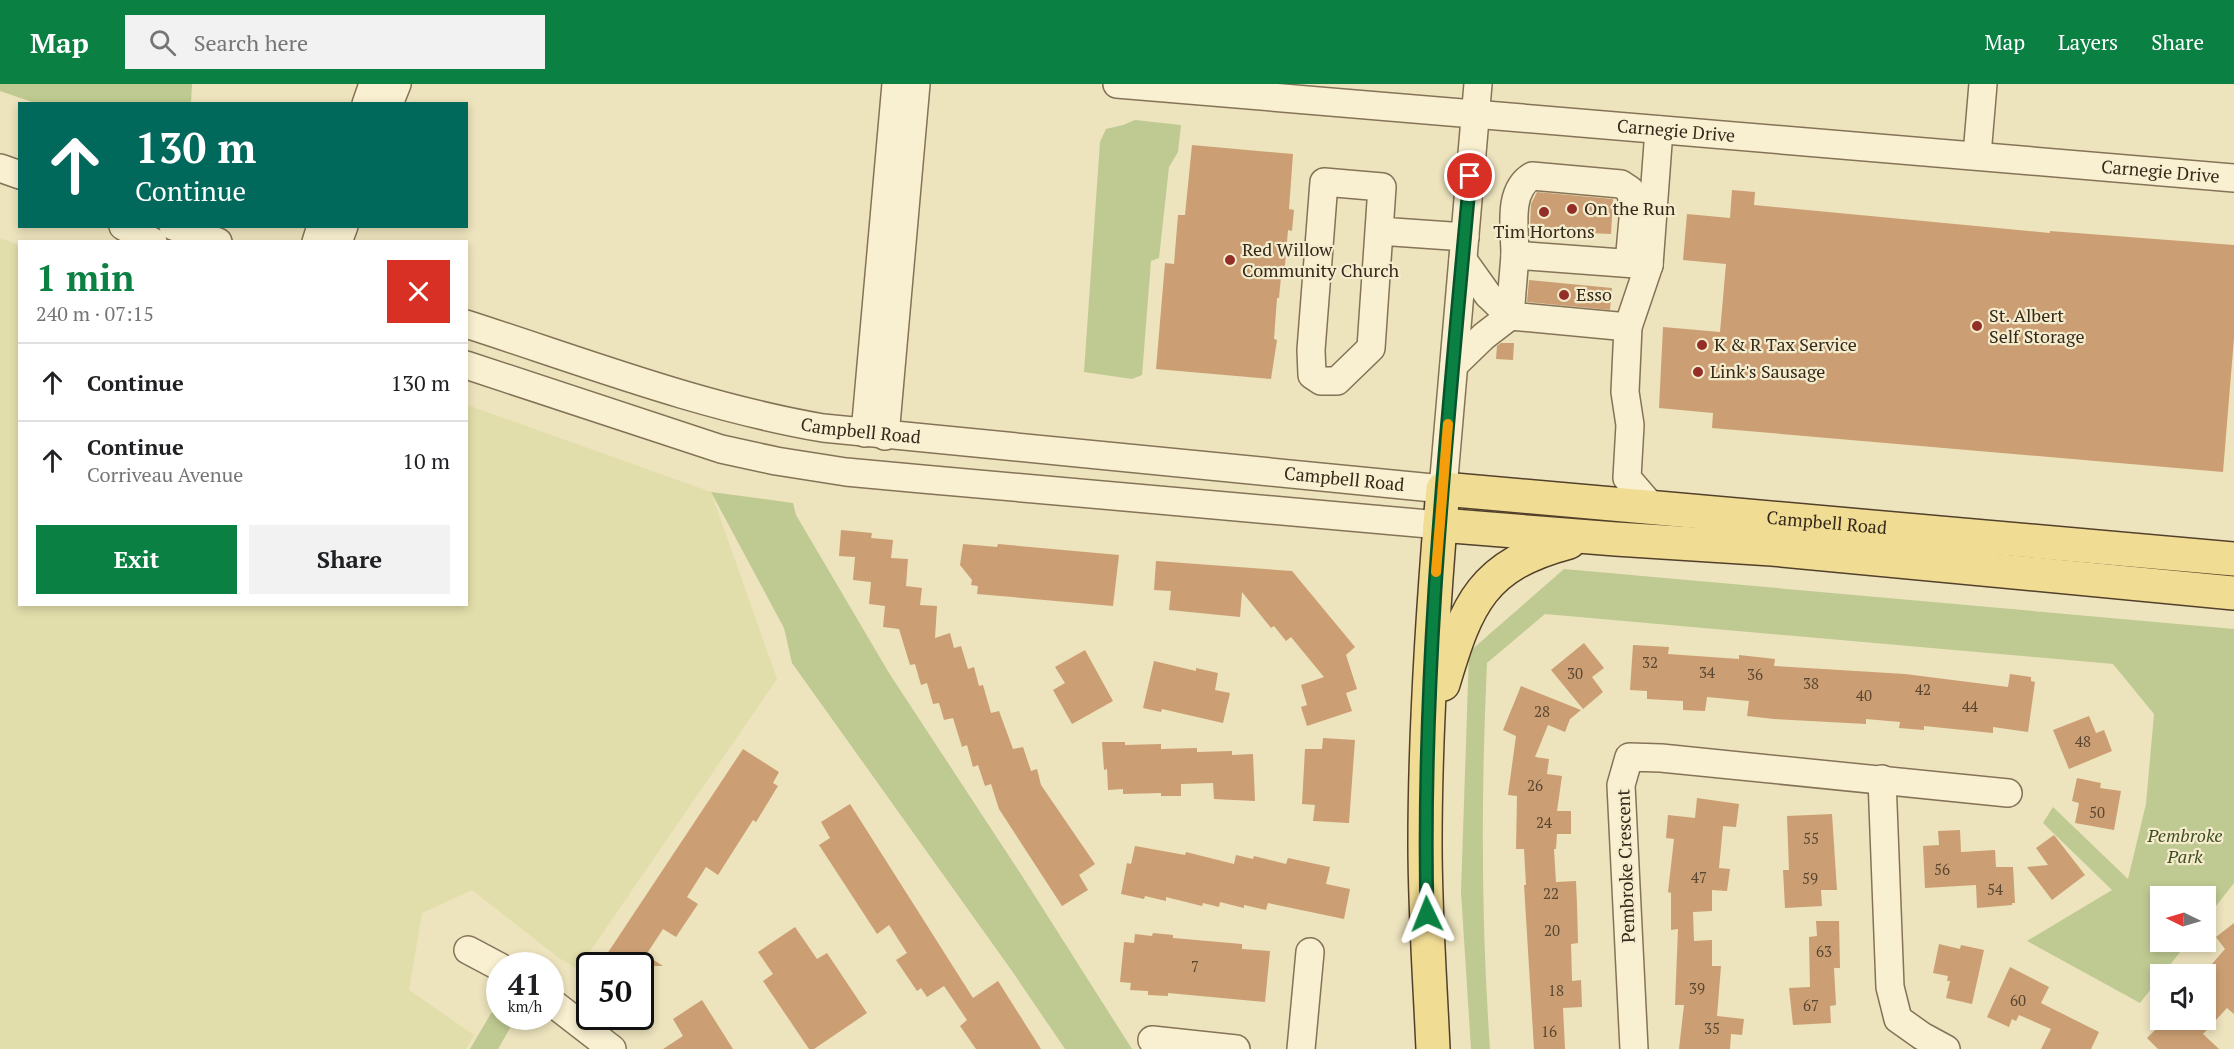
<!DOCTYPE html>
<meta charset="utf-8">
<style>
:root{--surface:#fff;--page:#f2f2f2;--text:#202124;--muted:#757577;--line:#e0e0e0;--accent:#0b8043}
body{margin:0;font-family:"PT Serif",serif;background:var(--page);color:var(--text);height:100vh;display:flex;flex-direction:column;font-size:22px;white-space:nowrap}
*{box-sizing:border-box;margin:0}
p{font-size:20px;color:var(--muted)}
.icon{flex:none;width:33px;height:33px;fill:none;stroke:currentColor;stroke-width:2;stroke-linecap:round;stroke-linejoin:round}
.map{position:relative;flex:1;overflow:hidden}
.details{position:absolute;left:18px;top:156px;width:450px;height:366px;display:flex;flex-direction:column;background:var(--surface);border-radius:0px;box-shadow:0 3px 9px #0003}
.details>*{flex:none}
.banner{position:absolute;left:18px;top:18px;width:450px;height:126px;border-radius:0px;box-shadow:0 3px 9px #0003;background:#00695c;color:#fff;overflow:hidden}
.needle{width:39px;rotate:275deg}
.fabs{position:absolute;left:2150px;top:802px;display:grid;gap:12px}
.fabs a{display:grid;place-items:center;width:66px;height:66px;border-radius:0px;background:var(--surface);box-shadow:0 3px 9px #0003;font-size:30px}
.speed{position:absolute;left:486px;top:868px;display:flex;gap:12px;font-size:30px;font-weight:700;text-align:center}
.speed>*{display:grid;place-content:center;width:78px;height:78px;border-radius:50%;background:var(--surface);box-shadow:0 3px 9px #0003;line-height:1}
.speed small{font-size:15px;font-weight:400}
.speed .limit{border:3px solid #111;border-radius:9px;background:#fff;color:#111}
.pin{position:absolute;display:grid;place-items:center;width:51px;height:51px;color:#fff;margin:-26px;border:3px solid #fff;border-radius:50%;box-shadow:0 2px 6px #0007}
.me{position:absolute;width:66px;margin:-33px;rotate:358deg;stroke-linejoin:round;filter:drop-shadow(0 0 4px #0008)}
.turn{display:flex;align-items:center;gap:21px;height:126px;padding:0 18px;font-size:27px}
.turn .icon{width:78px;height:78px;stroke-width:2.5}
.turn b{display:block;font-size:42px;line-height:51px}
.round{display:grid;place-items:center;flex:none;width:63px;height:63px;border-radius:0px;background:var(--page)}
.overview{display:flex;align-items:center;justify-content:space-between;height:102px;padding:0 18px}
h1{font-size:36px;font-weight:600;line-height:45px;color:var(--accent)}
.primary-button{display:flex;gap:12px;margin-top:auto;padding:12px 18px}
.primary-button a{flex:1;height:69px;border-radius:0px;background:var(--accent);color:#fff;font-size:24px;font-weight:600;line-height:69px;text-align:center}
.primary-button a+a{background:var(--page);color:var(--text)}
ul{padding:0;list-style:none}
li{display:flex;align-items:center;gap:18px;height:78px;padding:0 18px;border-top:2px solid var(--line)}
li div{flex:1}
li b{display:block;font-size:22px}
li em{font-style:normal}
header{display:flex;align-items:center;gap:36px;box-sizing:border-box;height:84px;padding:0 30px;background:var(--accent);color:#fff}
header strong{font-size:28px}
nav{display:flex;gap:33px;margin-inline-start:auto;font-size:21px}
.search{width:420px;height:54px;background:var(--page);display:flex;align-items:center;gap:15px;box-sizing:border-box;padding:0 21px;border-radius:0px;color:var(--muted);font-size:22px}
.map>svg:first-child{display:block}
.farmland{fill:#e2deab}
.green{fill:#bfca92}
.building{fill:#cb9f73}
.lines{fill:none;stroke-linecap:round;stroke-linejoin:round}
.minor-casing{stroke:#857357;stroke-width:30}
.major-casing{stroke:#52402b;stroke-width:36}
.minor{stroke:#f8f0d0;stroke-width:27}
.major{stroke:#f1dc94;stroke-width:33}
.route-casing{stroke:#07532c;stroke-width:15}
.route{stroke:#0b8043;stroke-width:10}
.slow{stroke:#f59e0b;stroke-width:10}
.poi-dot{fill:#932f27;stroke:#f5eccd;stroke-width:2}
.labels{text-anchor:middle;stroke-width:4.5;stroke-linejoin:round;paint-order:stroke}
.number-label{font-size:15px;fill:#5a4631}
.street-label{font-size:18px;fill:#34291b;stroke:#f5eccd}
.poi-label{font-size:18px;fill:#34291b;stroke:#f5eccd;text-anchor:start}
.park-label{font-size:18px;font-style:italic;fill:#415022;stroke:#f5eccd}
</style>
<header>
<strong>Map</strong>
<div class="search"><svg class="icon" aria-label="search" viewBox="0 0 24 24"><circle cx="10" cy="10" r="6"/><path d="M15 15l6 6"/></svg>Search here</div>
<nav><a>Map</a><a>Layers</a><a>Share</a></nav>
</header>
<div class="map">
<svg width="2234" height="965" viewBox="0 0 2234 965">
<rect width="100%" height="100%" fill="#ede3bd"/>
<path class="farmland" d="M 0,154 L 19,161 L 20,520 L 466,520 L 467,321 L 711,408 L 777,595 L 578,885 L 559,874 L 472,806 L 422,829 L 409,906 L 474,951 L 466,965 L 0,965 Z"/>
<g class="green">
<path d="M 0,0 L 192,0 L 191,20 L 35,19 L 0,7 Z"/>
<path d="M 1135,36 L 1181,41 L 1178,68 L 1169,83 L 1159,174 L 1151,177 L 1142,291 L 1132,295 L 1084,288 L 1100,58 L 1106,45 L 1123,41 Z"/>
<path d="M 711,408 L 793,419 L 796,431 L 889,589 L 1026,798 L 1132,965 L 1065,965 L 1012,887 L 792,579 L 784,544 Z"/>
<path d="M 1564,485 L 2234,545 L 2234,799 L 2205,836 L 2205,813 L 2160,813 L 2160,858 L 2188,858 L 2140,919 L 2027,857 L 2112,806 L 2043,739 L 2053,723 L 2128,795 L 2146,720 L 2154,630 L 2113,580 L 1545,530 L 1487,579 C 1481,708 1481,836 1490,965 L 1471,965 L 1461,808 L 1469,568 Z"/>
<path d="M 493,926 L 499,929 L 500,933 L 507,933 L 514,937 L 498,965 L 470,965 Z"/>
</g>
<g class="building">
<path d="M 1192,61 L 1293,70 L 1289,125 L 1294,126 L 1292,147 L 1288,146 L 1284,193 L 1281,193 L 1279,214 L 1277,214 L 1274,255 L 1277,256 L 1271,295 L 1156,285 L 1165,179 L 1174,180 L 1178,131 L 1185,131 Z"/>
<path d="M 1732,106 L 1755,108 L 1754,121 L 2050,149 L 2050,147 L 2234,161 L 2234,254 L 2223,388 L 1712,344 L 1713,329 L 1659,324 L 1663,243 L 1720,248 L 1726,180 L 1683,176 L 1687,130 L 1730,134 Z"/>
<path d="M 1537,108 L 1613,115 L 1611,150 L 1544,147 L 1545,145 L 1530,144 L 1531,120 Z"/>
<path d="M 1529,196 L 1612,204 L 1610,226 L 1527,218 Z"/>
<path d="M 1501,259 L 1514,259 L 1513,276 L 1496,275 L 1497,262 Z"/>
<path d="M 841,446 L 872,449 L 871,454 L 893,456 L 891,474 L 908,475 L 906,502 L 922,504 L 920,521 L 937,522 L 935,554 L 950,549 L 954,564 L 961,562 L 968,585 L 974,583 L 979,602 L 983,601 L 991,629 L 999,627 L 1013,665 L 1023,663 L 1031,687 L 1037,685 L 1041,701 L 1095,780 L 1079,791 L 1088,806 L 1062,822 L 999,725 L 991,700 L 985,702 L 978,681 L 973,683 L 967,661 L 962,663 L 953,634 L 944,636 L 939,619 L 933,620 L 927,599 L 921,601 L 915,580 L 910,581 L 899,545 L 883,543 L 885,522 L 869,520 L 871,498 L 853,496 L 855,473 L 839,472 Z"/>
<path d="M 963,460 L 997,463 L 998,460 L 1119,471 L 1113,522 L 977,510 L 978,502 L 971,501 L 972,496 L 960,481 Z"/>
<path d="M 1156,477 L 1292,487 L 1355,563 L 1346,571 L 1357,605 L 1346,609 L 1352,627 L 1307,642 L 1301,623 L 1307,621 L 1301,601 L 1324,593 L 1291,553 L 1286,557 L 1274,542 L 1271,544 L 1242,508 L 1240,533 L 1169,526 L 1171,507 L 1154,506 Z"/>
<path d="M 1584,559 L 1604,584 L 1592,593 L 1603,608 L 1583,625 L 1551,586 Z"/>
<path d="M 1633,561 L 1669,563 L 1668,570 L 1739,575 L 1739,571 L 1775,575 L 1774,582 L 1905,590 L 2008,603 L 2010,590 L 2031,593 L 2031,597 L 2035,598 L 2028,648 L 1993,643 L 1993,649 L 1924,642 L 1924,646 L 1899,644 L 1900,638 L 1866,635 L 1866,640 L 1774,635 L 1747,632 L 1749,617 L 1707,613 L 1705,627 L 1683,626 L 1683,617 L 1647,615 L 1647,607 L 1630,606 Z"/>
<path d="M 1085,566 L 1113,617 L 1072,640 L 1053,606 L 1065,599 L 1055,583 Z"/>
<path d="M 1154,577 L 1196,587 L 1196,584 L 1218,589 L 1215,606 L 1230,609 L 1223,639 L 1162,625 L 1161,628 L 1143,624 Z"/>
<path d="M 1521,602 L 1581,626 L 1570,635 L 1565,648 L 1548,641 L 1535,673 L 1549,675 L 1547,690 L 1562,692 L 1557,727 L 1571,727 L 1571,750 L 1557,750 L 1556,765 L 1554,765 L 1556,798 L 1576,797 L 1577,820 L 1578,859 L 1571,860 L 1572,897 L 1581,896 L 1582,923 L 1563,924 L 1565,965 L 1534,965 L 1524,801 L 1526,801 L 1524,765 L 1516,765 L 1517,712 L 1508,711 L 1516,652 L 1503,646 Z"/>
<path d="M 2089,632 L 2096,649 L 2104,646 L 2112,667 L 2069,685 L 2053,646 Z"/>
<path d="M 1323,654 L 1355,656 L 1349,739 L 1313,737 L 1315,721 L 1302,720 L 1305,665 L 1322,665 Z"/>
<path d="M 1102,658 L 1125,658 L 1125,661 L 1161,660 L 1161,665 L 1197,664 L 1197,668 L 1232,667 L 1232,671 L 1253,670 L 1255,717 L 1214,715 L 1213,699 L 1181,700 L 1181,712 L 1161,712 L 1161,709 L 1123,710 L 1123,705 L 1108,706 L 1107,685 L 1104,686 Z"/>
<path d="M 743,665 L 779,688 L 773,699 L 778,702 L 756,738 L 753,736 L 718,791 L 706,783 L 687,813 L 698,820 L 676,853 L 663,845 L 646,871 L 663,882 L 599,882 Z"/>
<path d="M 2077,694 L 2101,699 L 2100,704 L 2121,707 L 2114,746 L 2075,739 L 2079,719 L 2072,717 Z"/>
<path d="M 1697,714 L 1739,720 L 1736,743 L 1723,742 L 1719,784 L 1730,785 L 1727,807 L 1712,806 L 1712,827 L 1693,828 L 1694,857 L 1712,856 L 1712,882 L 1721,882 L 1717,932 L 1744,935 L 1742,951 L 1731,950 L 1730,965 L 1679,965 L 1684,921 L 1675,921 L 1678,845 L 1671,846 L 1671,809 L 1668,808 L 1674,755 L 1666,754 L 1668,731 L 1695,734 Z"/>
<path d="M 850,720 L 973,914 L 998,897 L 1041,965 L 976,965 L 960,942 L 967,936 L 944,902 L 927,913 L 921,904 L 917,907 L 896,876 L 907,869 L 889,841 L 877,850 L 819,761 L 830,754 L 821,738 Z"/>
<path d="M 1832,730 L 1837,806 L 1821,806 L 1822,822 L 1785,824 L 1783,786 L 1789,786 L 1787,732 Z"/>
<path d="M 1960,746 L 1961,768 L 1995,766 L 1996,783 L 2013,783 L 2015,819 L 2012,819 L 2012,821 L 1977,824 L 1976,801 L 1925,804 L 1923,762 L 1939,761 L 1938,747 Z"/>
<path d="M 2054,751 L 2085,791 L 2052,816 L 2027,783 L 2048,781 L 2036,764 Z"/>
<path d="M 1135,762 L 1185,771 L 1186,768 L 1234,780 L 1236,771 L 1253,775 L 1254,772 L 1286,780 L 1288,774 L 1330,783 L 1326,800 L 1350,805 L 1344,835 L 1268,819 L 1266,826 L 1244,821 L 1244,824 L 1220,818 L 1219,823 L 1203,819 L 1202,822 L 1166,813 L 1166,817 L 1145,812 L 1144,815 L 1121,810 L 1127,779 L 1131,780 Z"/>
<path d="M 1816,837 L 1839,837 L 1840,884 L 1834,884 L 1836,921 L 1830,922 L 1831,939 L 1793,941 L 1789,904 L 1810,903 L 1809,853 L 1817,852 Z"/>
<path d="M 2234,839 L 2234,930 L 2227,924 L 2203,950 L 2219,965 L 2158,965 L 2147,954 L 2165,936 L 2205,936 L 2205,888 L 2225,865 L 2216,853 Z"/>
<path d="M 795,843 L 817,875 L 827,869 L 867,929 L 814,965 L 809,965 L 763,897 L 773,890 L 758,868 Z"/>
<path d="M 1153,849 L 1173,851 L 1173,854 L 1242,860 L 1242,865 L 1270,867 L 1265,918 L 1168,909 L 1168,912 L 1148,911 L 1148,907 L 1130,906 L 1131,899 L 1120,898 L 1124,858 L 1134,859 L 1135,850 L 1152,852 Z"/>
<path d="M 1939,860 L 1960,865 L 1961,861 L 1984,866 L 1972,920 L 1946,914 L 1950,897 L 1947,897 L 1948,892 L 1933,889 Z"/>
<path d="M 2010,883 L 2049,903 L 2041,919 L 2099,948 L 2091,965 L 2041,965 L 2051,945 L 2019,931 L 2016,937 L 2012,935 L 2009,943 L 1987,933 Z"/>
<path d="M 702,916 L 733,965 L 663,965 L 683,952 L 673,935 Z"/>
</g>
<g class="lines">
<g class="minor-casing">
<g id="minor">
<path id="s1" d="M 1117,0 L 2234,94"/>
<path d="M 366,20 L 373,0"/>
<path d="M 389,20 L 397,0"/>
<path d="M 1977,71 L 1983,0"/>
<path d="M 0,84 L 20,91"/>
<path d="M 123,142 L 153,158"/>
<path d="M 173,142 L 218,158"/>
<path d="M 1379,147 L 1382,103 L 1324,98 L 1311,266 L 1312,291 L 1321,297 L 1337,297 L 1371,264 L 1379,147 L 1465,153"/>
<path d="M 316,158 L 321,142"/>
<path d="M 338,158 L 344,142"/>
<path d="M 1515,171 C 1515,145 1507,107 1532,92 L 1621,100 L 1630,106 L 1634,124 L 1629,179"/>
<path d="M 1463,176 L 1488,211 L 1510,232 L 1628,243"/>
<path id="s2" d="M 466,240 C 584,278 701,323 823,344 L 1443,405 L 1478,0"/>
<path d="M 466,281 L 721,365 L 776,377 L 846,388 L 922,395 L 1440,441"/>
<path d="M 1454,281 L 1484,252 L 1510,232 L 1515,171 L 1649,181"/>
<path d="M 865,349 L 896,0"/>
<path d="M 885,352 L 916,0"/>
<path d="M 1652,423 L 1627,394 L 1630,341 L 1625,308 L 1628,243 L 1649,181 L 1659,46"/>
<path d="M 1882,695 L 1890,903 L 1898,935 L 1922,952 L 1946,965"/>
<path d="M 468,866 L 500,883"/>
<path d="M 550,917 L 612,965"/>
<path d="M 1152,956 L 1236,965"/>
<path d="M 1301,965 L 1310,868"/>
<path d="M 1634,965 L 1621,701 L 1629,673 L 1661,674 L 2008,709"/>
</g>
</g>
<g class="major-casing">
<g id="major">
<path d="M 1440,441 L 1616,455 L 1772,465 L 2234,509"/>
<path d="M 1443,600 C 1467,519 1482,481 1569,458"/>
<path id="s3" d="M 1433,965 C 1430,897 1425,828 1425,760 C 1425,641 1433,523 1443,405 L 2234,475"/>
</g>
</g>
<use href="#minor" class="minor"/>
<use href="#major" class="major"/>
</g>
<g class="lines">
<g class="route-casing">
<path id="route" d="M 1427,830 C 1421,583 1448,337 1470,92"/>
</g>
<use href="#route" class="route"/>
<path class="slow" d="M 1436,488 L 1448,340"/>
</g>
<g class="poi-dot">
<circle cx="1572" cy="125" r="6"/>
<circle cx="1544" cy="128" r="6"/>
<circle cx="1230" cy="176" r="6"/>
<circle cx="1564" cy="211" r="6"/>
<circle cx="1977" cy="242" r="6"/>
<circle cx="1702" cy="261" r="6"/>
<circle cx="1698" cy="288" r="6"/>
</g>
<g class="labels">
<g class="number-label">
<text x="1650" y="584">32</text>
<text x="1707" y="594">34</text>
<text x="1575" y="595">30</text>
<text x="1755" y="596">36</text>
<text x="1811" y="605">38</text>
<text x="1923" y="611">42</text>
<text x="1864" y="617">40</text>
<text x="1970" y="628">44</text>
<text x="1542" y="633">28</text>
<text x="2083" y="663">48</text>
<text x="1535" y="707">26</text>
<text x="2097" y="734">50</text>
<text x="1544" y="744">24</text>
<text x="1811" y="760">55</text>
<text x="1942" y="791">56</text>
<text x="1699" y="799">47</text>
<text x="1810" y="800">59</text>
<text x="1995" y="811">54</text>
<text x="1551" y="815">22</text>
<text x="1552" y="852">20</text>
<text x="1824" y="873">63</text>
<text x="1195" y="888">7</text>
<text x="1697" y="910">39</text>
<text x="1556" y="912">18</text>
<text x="2018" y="922">60</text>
<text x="1811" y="927">67</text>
<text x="1712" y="950">35</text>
<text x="1549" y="953">16</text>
</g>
<g class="street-label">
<text dy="6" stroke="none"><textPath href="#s1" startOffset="561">Carnegie Drive</textPath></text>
<text dy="6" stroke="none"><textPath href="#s1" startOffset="1047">Carnegie Drive</textPath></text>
<text dy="6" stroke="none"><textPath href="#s2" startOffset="410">Campbell Road</textPath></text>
<text dy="6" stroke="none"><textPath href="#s2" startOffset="896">Campbell Road</textPath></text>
<text dy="6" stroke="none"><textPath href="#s3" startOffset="946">Campbell Road</textPath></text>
<text transform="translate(1626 782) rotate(-92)" y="6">Pembroke Crescent</text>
</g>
<g class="poi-label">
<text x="1584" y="131">On the Run</text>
<text x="1544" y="154" text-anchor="middle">Tim Hortons</text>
<text x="1242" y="172">Red Willow<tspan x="1242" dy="21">Community Church</tspan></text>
<text x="1576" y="217">Esso</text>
<text x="1989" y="238">St. Albert<tspan x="1989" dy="21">Self Storage</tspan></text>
<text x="1714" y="267">K &amp; R Tax Service</text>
<text x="1710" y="294">Link's Sausage</text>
</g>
<g class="park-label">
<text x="2185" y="758">Pembroke<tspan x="2185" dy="21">Park</tspan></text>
</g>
</g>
</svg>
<div class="fabs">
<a><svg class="needle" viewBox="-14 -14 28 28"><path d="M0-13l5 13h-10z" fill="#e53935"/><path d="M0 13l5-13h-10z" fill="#757577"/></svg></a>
<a><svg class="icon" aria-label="sound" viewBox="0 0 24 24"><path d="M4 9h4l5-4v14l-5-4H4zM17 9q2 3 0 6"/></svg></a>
</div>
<div class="speed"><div>41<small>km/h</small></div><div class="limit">50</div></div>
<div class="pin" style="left:1470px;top:92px;background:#d93025"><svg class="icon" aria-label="arrive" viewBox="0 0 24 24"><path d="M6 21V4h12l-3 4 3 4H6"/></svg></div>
<svg class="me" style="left:1427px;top:830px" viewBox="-20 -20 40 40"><path d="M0-17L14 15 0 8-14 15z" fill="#0b8043" stroke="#fff" stroke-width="4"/></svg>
<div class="banner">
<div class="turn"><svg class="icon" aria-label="ahead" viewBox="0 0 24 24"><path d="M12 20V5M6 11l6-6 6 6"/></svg><div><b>130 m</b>Continue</div></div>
</div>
<section class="details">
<div class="overview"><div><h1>1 min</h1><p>240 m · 07:15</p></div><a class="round" style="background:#d93025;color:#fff"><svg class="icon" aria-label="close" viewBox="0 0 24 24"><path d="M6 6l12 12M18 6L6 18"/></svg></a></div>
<ul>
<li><svg class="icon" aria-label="ahead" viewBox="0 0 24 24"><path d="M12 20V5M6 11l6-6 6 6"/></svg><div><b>Continue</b></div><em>130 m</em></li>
<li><svg class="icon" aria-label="ahead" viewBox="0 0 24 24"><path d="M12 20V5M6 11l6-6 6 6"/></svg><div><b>Continue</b><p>Corriveau Avenue</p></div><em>10 m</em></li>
</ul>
<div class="primary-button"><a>Exit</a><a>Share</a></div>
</section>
</div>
